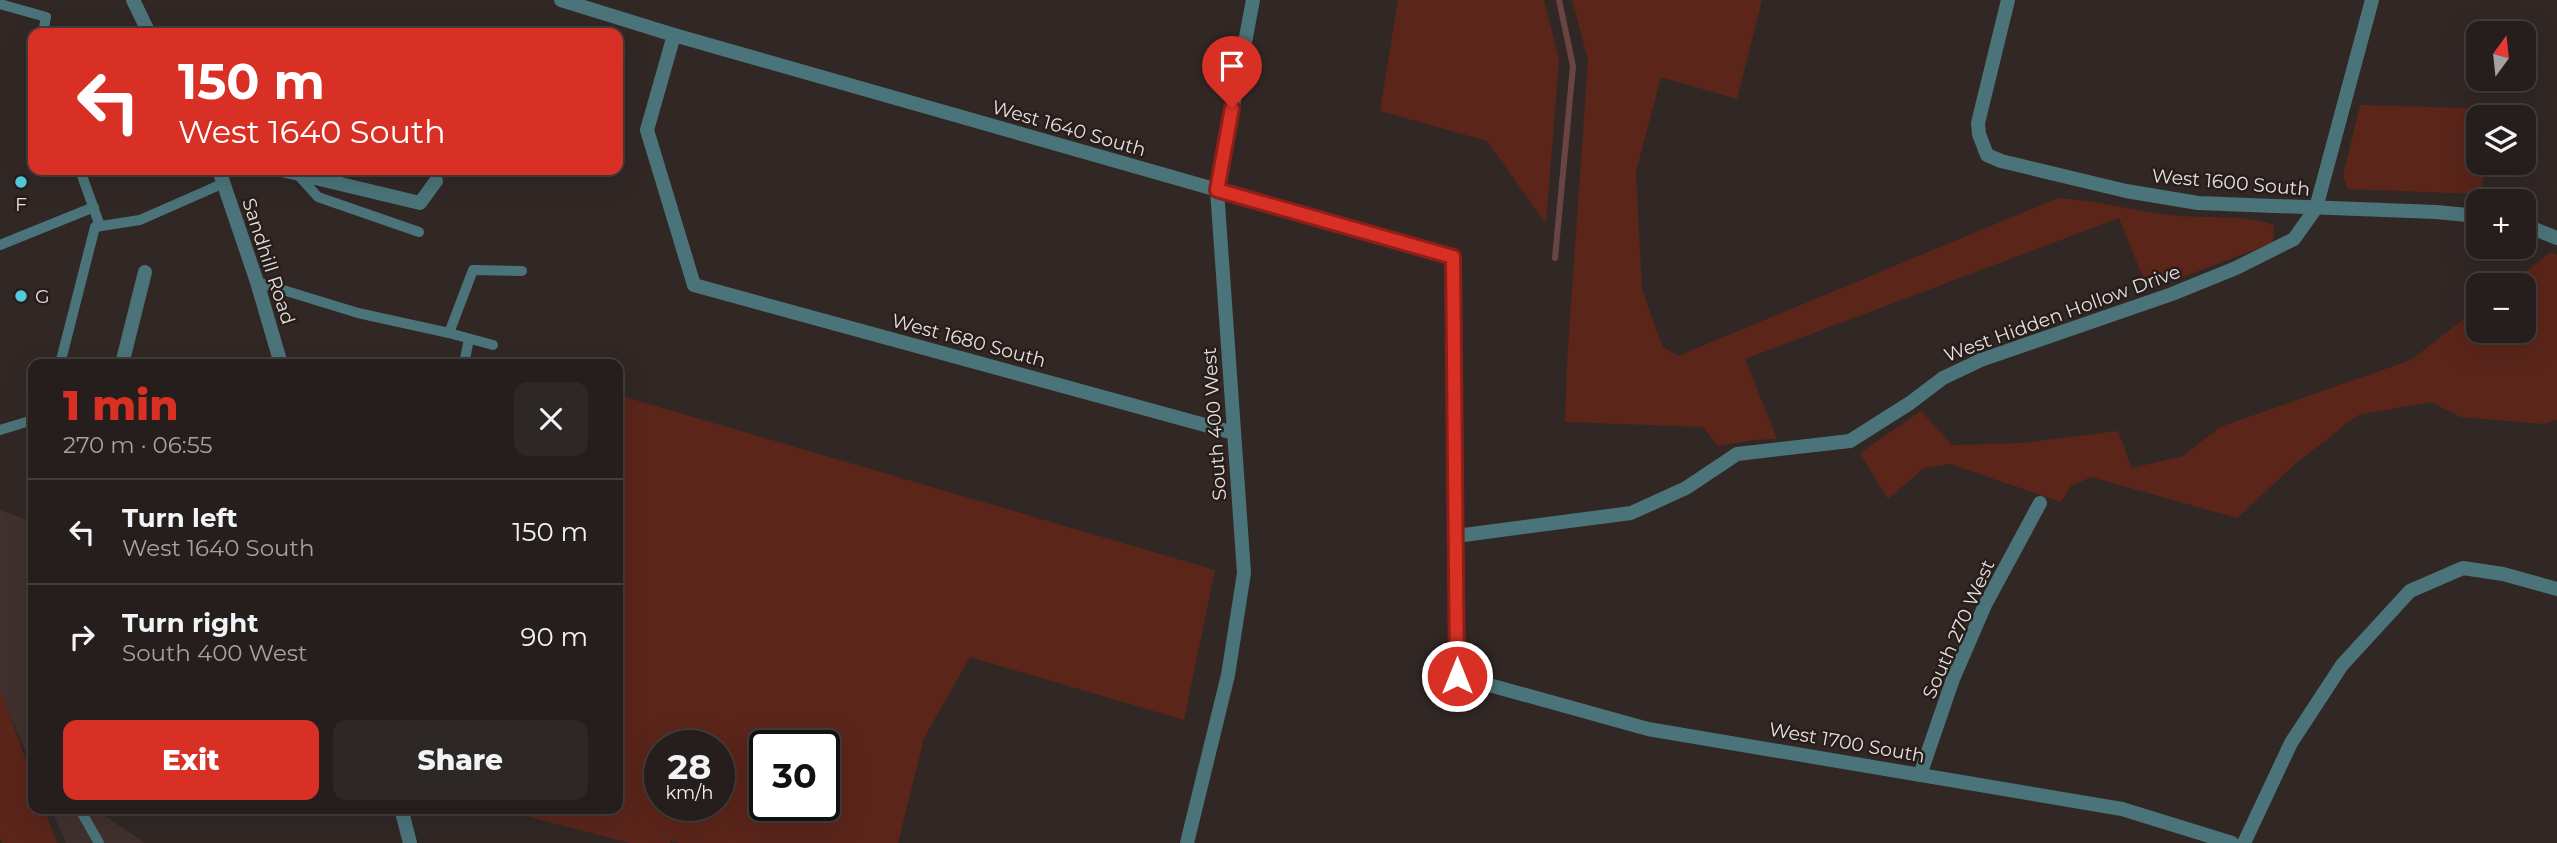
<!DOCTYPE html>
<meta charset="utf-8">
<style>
:root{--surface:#251e1c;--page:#2d2725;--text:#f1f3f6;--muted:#a3a2a3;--line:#423c3b;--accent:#d93025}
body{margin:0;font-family:Montserrat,sans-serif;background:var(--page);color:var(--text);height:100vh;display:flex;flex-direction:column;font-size:26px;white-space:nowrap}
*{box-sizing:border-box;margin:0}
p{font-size:23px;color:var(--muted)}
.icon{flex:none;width:38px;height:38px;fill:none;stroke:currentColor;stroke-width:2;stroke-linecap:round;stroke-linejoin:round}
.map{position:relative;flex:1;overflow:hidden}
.side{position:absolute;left:28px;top:359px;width:595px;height:455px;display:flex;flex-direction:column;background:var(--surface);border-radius:14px;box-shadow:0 7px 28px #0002,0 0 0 2px var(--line)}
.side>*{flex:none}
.guide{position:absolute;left:28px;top:28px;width:595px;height:147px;border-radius:14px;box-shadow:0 7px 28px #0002,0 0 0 2px var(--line);background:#d93025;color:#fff;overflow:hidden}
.needle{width:46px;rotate:15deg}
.buttons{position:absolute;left:2466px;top:21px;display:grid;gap:14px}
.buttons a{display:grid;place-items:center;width:70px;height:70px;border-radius:14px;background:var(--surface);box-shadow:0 7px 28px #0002,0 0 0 2px var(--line);font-size:35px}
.speed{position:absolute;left:644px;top:730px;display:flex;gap:14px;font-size:35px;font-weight:700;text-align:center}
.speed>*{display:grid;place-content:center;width:91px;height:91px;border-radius:50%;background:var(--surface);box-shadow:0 7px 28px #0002,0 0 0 2px var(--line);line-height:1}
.speed small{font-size:18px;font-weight:400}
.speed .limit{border:4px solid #111;border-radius:10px;background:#fff;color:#111}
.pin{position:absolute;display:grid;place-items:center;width:60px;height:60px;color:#fff;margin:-72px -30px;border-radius:50% 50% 50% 0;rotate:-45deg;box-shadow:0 0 7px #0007}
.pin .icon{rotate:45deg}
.me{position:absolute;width:77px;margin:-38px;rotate:0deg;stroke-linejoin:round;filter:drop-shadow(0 0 5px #0008)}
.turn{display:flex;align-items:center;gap:24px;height:147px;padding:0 35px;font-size:32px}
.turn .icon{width:91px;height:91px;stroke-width:2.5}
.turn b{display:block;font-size:49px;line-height:60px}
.round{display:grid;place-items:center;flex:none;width:74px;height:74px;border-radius:14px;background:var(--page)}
.headline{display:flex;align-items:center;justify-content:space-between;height:119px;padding:0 35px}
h1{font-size:42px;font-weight:800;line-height:52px;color:var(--accent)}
.action{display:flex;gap:14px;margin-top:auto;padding:14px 35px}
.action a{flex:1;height:80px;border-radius:14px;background:var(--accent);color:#fff;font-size:28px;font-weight:800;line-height:80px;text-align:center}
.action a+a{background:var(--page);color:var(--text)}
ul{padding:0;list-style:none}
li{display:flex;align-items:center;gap:21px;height:105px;padding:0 35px;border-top:2px solid var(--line)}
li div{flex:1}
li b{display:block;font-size:26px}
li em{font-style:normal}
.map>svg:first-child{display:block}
.built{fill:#40312e}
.green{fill:#5b251a;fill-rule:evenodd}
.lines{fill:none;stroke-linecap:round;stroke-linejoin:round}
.stream{stroke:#6a4442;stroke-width:6}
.service{stroke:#4b747a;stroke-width:10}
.minor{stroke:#4b747a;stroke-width:14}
.tertiary{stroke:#4b747a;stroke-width:14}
.route-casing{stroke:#8d1f18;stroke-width:18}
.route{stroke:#d93025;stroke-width:12}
.poi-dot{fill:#53cadc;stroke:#271e1c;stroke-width:2.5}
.labels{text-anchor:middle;stroke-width:5;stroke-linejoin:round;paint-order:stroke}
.street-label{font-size:19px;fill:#e5dfdd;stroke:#271e1c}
.poi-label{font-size:19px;fill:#e5dfdd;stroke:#271e1c}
</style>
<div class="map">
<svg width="2557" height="843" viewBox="0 0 2557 843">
<rect width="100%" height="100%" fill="#312826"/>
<g class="built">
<path d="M 0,510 L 33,522 L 33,768 L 0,691 Z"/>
<path d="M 51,809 L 103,809 L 102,814 L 145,843 L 66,843 Z"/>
</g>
<g class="green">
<path d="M 1398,0 L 1544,0 L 1559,59 L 1546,224 L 1487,141 L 1380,111 Z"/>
<path d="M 1572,0 L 1762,0 L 1737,99 L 1661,77 L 1636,172 L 1642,289 L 1662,346 L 1678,356 L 2058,198 C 2097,200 2133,211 2171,215 C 2206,219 2242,214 2274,225 L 2273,243 L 2148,290 L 2119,218 L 1745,359 L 1777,439 L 1752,440 L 1718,446 L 1703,427 L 1565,422 L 1567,362 L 1588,60 Z"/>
<path d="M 2360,105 L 2503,109 L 2501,117 L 2478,117 L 2478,163 L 2488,163 L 2479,194 L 2348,189 L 2343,176 Z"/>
<path d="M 2551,252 L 2557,255 L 2557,420 L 2544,424 L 2461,417 L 2431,402 L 2358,415 L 2295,464 L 2237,518 L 2091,477 L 2071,486 L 2061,502 L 1950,464 L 1924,468 L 1888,499 L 1860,453 L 1921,411 L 1952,445 L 2023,443 L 2118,431 L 2132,468 L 2183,456 L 2220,427 L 2411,360 L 2478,308 L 2478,331 L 2524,331 L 2524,285 L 2508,285 Z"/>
<path d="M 618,395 L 1215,570 L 1184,720 L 970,657 L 924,738 L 898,843 L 679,843 L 671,841 L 670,843 L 630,843 L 498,809 L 618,808 ZM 660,746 L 719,746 L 719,805 L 660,805 ZM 765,746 L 824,746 L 824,805 L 765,805 Z"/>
<path d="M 0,687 L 33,781 L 33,808 L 44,809 L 57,843 L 2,843 L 0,838 Z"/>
</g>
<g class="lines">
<path class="stream" d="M 1555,258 L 1573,66 L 1559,0"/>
<g class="service">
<path d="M 0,4 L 46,17 L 43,33"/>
<path d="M 80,170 L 100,226"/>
<path d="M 297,174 L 318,197 L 419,232"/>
<path d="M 0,245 L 94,207"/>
<path d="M 257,282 L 358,313 L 449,333 L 473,270 L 522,271"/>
<path d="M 449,333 L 493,345"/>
<path d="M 60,364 L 95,227 L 140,220 L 224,183"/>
<path d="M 464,364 L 469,339"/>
<path d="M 0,430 L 33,420"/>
<path d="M 79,808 L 99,843"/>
</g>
<g class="minor">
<path d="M 561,0 L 674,35 L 1453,257 L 1457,676 L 1648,729 L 2122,809 L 2232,843"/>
<path d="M 2008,0 L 1978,123 L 1979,134 L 1987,155 L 2001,161 L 2126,191 L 2198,203 L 2436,212 L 2478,216"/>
<path d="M 674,35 L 647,130 L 694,285 L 1234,433"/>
<path d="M 282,170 L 420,203 L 436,181"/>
<path d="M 2524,225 L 2557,238"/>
<path d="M 122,364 L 145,272"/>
<path d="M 1456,536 L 1631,513 L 1686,488 L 1737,454 L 1850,441 L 1910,403 L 1943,378 L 1981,360 L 2172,294 L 2236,268 L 2294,239 L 2316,208 L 2372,0"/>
<path d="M 1920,775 L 1953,679 L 1985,605 L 2040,503"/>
<path d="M 1187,843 L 1228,675 L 1244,573 L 1217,190 L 1253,0"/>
<path d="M 2244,843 L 2291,743 L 2342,665 L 2410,591 L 2463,568 L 2503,574 L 2557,589"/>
</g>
<g class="tertiary">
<path d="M 133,0 L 149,33"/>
<path d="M 219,170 L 257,282 L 281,364"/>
<path d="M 401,808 L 410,843"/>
</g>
</g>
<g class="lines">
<g class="route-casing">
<path id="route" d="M 1232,108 L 1217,190 L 1453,257 L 1457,676"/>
</g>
<use href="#route" class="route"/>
</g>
<g class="poi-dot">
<circle cx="21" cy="182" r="7"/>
<circle cx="21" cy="296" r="7"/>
</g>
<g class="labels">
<g class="street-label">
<text transform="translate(1069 128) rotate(16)" y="7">West 1640 South</text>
<text transform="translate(2231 182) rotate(5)" y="7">West 1600 South</text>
<text transform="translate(269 261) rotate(72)" y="7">Sandhill Road</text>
<text transform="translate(2062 313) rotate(-20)" y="7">West Hidden Hollow Drive</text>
<text transform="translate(969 340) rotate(15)" y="7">West 1680 South</text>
<text transform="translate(1214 424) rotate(-94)" y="7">South 400 West</text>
<text transform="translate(1958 629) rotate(-66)" y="7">South 270 West</text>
<text transform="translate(1847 742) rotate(10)" y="7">West 1700 South</text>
</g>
<g class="poi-label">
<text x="21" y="211">F</text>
<text x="35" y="303" text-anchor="start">G</text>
</g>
</g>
</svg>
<div class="buttons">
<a><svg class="needle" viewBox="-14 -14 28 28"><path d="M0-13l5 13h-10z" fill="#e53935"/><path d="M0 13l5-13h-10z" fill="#a3a2a3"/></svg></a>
<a><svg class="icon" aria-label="layers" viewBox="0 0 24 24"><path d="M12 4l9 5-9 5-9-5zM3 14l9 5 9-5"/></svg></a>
<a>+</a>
<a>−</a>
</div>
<div class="speed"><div>28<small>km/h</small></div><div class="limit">30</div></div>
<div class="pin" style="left:1232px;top:108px;background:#d93025"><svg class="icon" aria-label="arrive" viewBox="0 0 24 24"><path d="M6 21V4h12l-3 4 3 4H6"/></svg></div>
<svg class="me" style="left:1457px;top:676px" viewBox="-20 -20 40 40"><circle r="17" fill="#d93025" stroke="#fff" stroke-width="3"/><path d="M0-11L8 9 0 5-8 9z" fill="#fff"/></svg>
<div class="guide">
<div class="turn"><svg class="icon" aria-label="left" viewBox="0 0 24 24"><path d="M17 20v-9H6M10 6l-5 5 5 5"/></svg><div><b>150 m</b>West 1640 South</div></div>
</div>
<section class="side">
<div class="headline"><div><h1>1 min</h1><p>270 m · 06:55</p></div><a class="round"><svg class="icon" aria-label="close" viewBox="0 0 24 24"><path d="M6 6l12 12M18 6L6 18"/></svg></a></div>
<ul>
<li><svg class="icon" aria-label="left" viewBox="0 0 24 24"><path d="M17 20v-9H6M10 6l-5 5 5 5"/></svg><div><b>Turn left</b><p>West 1640 South</p></div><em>150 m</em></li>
<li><svg class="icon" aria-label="right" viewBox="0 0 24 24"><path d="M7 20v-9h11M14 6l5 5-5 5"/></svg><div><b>Turn right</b><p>South 400 West</p></div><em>90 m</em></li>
</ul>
<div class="action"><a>Exit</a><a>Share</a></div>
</section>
</div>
